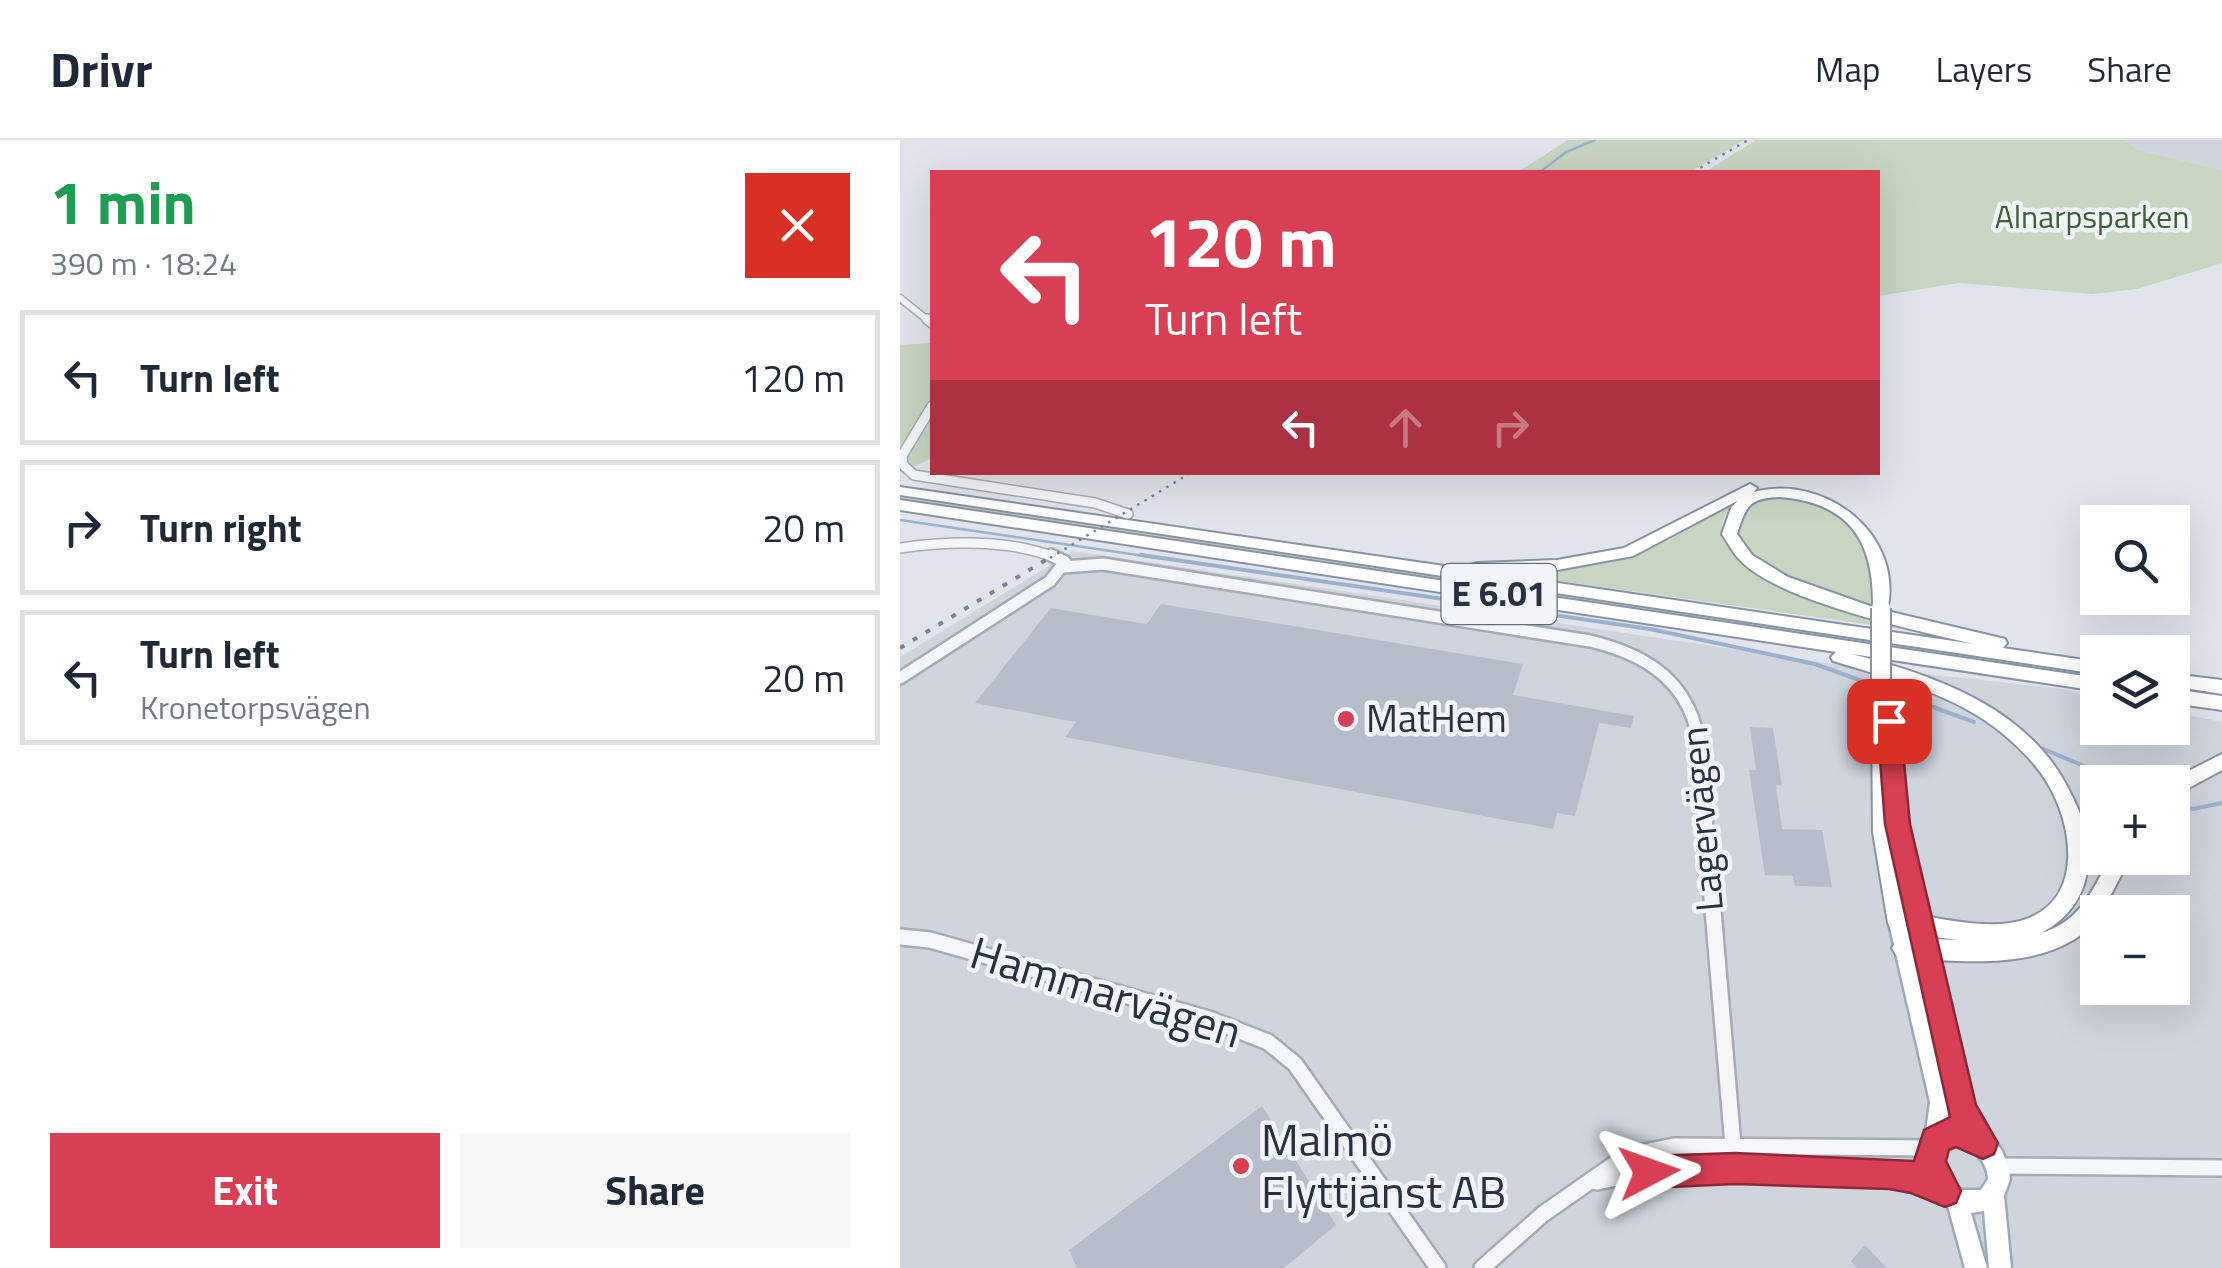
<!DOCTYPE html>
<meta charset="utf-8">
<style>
:root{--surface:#fff;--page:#f6f6f7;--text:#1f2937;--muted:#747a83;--line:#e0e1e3;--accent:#d83e54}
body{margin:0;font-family:"Titillium Web",sans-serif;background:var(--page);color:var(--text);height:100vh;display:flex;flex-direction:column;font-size:38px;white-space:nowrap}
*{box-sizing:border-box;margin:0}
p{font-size:32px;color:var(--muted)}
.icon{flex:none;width:55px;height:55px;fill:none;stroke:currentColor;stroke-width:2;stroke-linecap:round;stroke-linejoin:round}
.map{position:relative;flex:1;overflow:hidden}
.details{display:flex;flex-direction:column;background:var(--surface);width:900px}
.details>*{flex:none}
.guide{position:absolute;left:30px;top:30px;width:950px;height:305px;border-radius:0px;box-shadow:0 10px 40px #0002;background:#d83e54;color:#fff;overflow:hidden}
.buttons{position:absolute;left:1180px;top:365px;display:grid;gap:20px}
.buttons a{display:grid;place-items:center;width:110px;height:110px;border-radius:0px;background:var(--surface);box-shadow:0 10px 40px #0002;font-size:50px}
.pin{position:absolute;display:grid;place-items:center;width:85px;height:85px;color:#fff;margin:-42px;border-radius:20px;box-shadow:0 5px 15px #0006}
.me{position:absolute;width:110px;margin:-55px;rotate:86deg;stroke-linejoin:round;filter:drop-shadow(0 0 8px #0008)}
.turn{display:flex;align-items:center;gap:35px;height:210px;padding:0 50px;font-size:45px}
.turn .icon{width:130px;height:130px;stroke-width:2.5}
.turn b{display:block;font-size:70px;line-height:85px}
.lanes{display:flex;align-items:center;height:95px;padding:0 50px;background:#0003;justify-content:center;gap:50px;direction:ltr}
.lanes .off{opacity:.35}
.round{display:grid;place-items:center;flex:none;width:105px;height:105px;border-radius:0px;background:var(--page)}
.summary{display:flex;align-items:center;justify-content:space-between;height:170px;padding:0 50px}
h1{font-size:60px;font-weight:700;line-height:75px;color:#1e9e55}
.primary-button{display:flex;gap:20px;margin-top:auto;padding:20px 50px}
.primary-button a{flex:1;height:115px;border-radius:0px;background:var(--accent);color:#fff;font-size:40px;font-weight:700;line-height:115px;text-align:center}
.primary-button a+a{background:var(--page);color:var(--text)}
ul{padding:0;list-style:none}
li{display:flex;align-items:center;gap:30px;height:135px;margin:0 20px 15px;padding:0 30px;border:5px solid var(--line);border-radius:0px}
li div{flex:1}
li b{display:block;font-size:38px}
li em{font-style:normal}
header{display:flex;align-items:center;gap:60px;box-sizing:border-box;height:140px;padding:0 50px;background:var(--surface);border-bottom:2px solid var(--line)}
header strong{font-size:48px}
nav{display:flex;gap:55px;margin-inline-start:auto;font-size:35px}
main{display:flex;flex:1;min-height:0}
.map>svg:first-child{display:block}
.built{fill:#cfd4dd;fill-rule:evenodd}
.green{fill:#c7d5c2}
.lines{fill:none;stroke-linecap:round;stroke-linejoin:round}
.stream-far1{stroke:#9ab2cd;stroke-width:2.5}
.stream{stroke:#9ab2cd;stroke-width:4}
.building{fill:#b8bec9}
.minor-far3-casing{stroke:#a6acb6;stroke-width:9}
.minor-far2-casing{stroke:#a6acb6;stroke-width:12}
.minor-far1-casing{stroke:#a6acb6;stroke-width:16}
.minor-casing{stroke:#a6acb6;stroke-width:20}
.major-casing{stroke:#a0a9b8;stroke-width:5}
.highway-casing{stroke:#8892a3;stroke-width:4}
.minor-far3{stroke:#f5f6f9;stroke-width:6}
.minor-far2{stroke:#f5f6f9;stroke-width:9}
.minor-far1{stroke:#f5f6f9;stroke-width:11}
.minor{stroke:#f5f6f9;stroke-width:15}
.major{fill:#fff;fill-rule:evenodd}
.highway{fill:#fff;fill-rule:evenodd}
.rail-far1{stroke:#7a8496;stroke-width:2.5;stroke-dasharray:2.5 6;stroke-linecap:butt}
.rail{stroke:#7a8496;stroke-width:4;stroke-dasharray:5 10;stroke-linecap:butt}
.highway-bridge-casing{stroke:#8892a3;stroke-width:22;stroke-linecap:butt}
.highway-bridge{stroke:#fff;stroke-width:18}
.route{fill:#d83e54;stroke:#8c2837;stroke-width:2.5}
.poi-dot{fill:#d83e54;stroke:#f1f4f8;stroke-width:4}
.labels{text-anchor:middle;stroke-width:9;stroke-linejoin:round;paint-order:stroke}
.far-park-label{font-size:32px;fill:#3c6134;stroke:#f1f4f8}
.shield{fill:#f1f4f8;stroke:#646c7a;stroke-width:2.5}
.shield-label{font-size:35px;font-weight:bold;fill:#283244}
.poi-label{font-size:38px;fill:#283244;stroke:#f1f4f8;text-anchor:start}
.street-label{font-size:38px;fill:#283244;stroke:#f1f4f8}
.near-street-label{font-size:45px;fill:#283244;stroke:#f1f4f8}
.near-poi-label{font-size:45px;fill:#283244;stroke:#f1f4f8;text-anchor:start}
</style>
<header>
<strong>Drivr</strong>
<nav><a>Map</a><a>Layers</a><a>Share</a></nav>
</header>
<main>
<section class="details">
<div class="summary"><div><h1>1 min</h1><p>390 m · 18:24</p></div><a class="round" style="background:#d93025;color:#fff"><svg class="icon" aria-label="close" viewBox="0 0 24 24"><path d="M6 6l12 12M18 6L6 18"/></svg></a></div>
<ul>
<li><svg class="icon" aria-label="left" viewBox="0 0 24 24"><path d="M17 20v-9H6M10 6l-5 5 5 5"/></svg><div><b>Turn left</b></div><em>120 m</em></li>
<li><svg class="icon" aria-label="right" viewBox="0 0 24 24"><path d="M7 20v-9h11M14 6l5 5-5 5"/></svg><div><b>Turn right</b></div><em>20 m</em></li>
<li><svg class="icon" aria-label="left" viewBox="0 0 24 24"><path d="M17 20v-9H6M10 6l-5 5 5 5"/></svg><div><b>Turn left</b><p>Kronetorpsvägen</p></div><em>20 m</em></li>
</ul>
<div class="primary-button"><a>Exit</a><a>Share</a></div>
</section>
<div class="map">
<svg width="1322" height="1128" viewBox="0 0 1322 1128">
<rect width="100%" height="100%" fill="#e1e5eb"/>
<g class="built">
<path d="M 1225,0 L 1322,0 L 1322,30 L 1238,10 Z"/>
<path d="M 173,411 L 926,523 L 1163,549 L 1197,557 L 1198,588 L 1272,588 L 1273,572 L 1322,582 L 1322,1128 L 0,1128 L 0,517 ZM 1198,642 L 1272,642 L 1272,718 L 1198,718 ZM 1198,772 L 1272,772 L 1272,848 L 1198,848 Z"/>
</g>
<g class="green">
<path d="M 668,0 L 844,0 L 790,32 L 618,32 Z"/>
<path d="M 856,0 L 1225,0 L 1238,10 L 1322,30 L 1322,123 L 1237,149 L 1193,154 L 1059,143 L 978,156 L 978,32 L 805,32 Z"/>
<path d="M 32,203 L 32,318 L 0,333 L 0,205 Z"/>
<path d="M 851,350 C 841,358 829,365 824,378 C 801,437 983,480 1021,492 L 610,434 L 694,425 L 731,416 L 769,400 Z"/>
<path d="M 0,357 L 1197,531 L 1197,537 L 0,361 Z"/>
<path d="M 874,358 C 910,356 951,372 968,407 C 975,423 973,452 975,470 C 945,459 824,427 836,383 C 841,366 859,362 874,358 Z"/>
</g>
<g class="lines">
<g class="stream-far1">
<path d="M 640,32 L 666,12 L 695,0"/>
<path d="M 0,380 L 258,418"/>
</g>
<g class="stream">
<path d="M 241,415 L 750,489 L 915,524 L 976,546"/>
<path d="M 989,551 L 1074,582"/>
<path d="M 1141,608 L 1222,642"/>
<path d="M 1277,665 L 1293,669 L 1322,663"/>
</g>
</g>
<g class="building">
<path d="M 261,464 L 623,524 L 613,555 L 734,576 L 731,588 L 699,583 L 675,676 L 657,673 L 653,689 L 165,597 L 176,582 L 75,563 L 151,468 L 247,484 Z"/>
<path d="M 850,587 L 873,588 L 882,646 L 876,645 L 882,689 L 922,690 L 932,747 L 895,746 L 893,736 L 865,735 L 849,630 L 856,630 Z"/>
<path d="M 362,966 L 436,1085 L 384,1128 L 177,1128 L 169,1110 Z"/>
<path d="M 965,1105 L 987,1128 L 957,1128 L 951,1121 Z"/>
</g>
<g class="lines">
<g class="minor-far3-casing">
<path id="minor-far3" d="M 0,158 L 30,182"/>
</g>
<g class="minor-far2-casing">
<g id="minor-far2">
<path d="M 27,179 L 32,183"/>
<path d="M 32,266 L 2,316 L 3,325 L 14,335 L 195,363 L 228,374"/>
<path d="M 0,408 C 48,401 110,399 156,418"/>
</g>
</g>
<g class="minor-far1-casing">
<g id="minor-far1">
<path d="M 164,427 L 203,424 L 690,501 C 820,532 800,617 809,726"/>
<path d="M 0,538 L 150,441 L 165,422 L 151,415"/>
</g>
</g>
<g class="minor-casing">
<g id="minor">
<path d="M 809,723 L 835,1029"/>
<path d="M 0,797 L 30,800 L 309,879 L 368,902 L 395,924 L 538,1128"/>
<path d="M 1097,1026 L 1322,1028"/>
<path d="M 697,1042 C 771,1024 844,1025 919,1029 C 962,1032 1000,1032 1040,1048"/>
<path d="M 582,1128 L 643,1074 L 716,1023 L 734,1014 L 774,1006 L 1031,1008"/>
</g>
</g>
<g class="major-casing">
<path id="major" d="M 998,775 L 1004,777 L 1007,783 L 1049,956 L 1012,785 L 1015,779 L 1021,777 L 1027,779 L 1030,785 L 1071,967 L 1102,1011 L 1109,1029 L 1110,1039 L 1104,1056 L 1111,1128 L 1089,1128 L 1084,1071 L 1071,1073 L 1087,1128 L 1065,1128 L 1048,1066 L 1031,1049 L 1023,1031 L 1021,1008 L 1025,999 L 1030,962 L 989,783 L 992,777 ZM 1050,963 L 1057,981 L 1048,983 ZM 1057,1001 C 1074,1009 1087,1020 1088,1039 L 1081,1050 L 1061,1050 L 1046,1034 L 1041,1012 L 1050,1003 Z"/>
</g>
<g class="highway-casing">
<g id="highway">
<path d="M 850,344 L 857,348 L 854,352 C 925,333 1005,395 987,471 L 1105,499 L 1107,503 L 1103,508 L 1198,522 L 1198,534 L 0,355 L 0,347 L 572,430 L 573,424 L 578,423 L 657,420 L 724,408 ZM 880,357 C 950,363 974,401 973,467 L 888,437 L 852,415 L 837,394 C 846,366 849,358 880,357 ZM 837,361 L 831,368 L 822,394 C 828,403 833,413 840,420 C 878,461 1018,491 1074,504 L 590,433 L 657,430 L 733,416 Z"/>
<path d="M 0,360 L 1198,538 L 1198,551 L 952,514 C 1037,536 1131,569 1171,654 C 1182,675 1189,696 1188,720 C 1187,753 1170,778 1141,793 C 1180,782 1192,751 1210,718 L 1230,718 L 1202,772 L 1198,772 C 1197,782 1193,785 1186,791 C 1137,831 1061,821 1003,818 L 996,815 L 992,808 L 996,801 L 1003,798 L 1058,800 L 998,792 L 991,790 L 988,783 L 973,692 L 972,579 L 975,574 L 987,574 L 990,579 L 991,621 L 1000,623 L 1002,628 L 1007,684 L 1030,777 C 1060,782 1099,790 1129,778 C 1183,756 1173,686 1148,644 C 1137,625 1119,607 1102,593 C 1053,553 992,539 933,521 L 931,517 L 936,512 L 0,370 Z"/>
<path d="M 1272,534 L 1322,540 L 1322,554 L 1272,546 Z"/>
<path d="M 1272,549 L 1322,556 L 1322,570 L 1272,563 Z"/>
<path d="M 1322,614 L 1322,630 L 1272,657 L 1272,642 L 1267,642 Z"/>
</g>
</g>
<use href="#minor-far3" class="minor-far3"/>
<use href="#minor-far2" class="minor-far2"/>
<use href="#minor-far1" class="minor-far1"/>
<use href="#minor" class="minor"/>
<use href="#major" class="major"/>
<use href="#highway" class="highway"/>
<g class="rail-far1">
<path d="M 793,32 L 848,0"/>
<path d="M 150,418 L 292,332"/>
</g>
<path class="rail" d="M 0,508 L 154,415"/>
<g class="highway-bridge-casing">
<path id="highway-bridge" d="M 981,468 L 981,579"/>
</g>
<use href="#highway-bridge" class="highway-bridge"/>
</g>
<path class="route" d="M 989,572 L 1000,581 L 1010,684 L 1076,965 L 1098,1003 L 1094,1014 L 1083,1019 L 1056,1007 L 1049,1010 L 1046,1021 L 1061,1051 L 1056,1063 L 1045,1067 L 1011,1053 L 989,1049 L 835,1044 L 749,1048 L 737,1043 L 733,1032 L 737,1021 L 749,1016 L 835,1013 L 1014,1021 L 1024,990 L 1050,977 L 985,684 L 977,581 Z"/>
<g class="poi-dot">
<circle cx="446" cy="579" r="10"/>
<circle cx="341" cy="1026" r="10"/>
</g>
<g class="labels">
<g class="far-park-label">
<text x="1192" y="88">Alnarpsparken</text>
</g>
<rect class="shield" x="541.5" y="424" width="115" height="60" rx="8"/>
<g class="shield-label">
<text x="599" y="466">E 6.01</text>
</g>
<g class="poi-label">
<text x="466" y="592">MatHem</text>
</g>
<g class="street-label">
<text transform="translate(802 679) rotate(-95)" y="13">Lagervägen</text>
</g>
<g class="near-street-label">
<text transform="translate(206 852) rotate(17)" y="16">Hammarvägen</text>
</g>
<g class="near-poi-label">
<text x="361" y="1016">Malmö<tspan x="361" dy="52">Flyttjänst AB</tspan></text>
</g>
</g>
</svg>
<div class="buttons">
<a><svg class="icon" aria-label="search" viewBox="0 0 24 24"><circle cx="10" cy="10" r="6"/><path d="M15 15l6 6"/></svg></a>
<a><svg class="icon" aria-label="layers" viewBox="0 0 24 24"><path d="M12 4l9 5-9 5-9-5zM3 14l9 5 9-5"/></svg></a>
<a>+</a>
<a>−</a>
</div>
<div class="pin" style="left:989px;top:581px;background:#d93025"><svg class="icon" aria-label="arrive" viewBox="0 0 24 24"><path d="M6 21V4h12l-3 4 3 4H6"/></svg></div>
<svg class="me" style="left:749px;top:1032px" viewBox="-20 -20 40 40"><path d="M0-17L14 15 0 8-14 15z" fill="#d83e54" stroke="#fff" stroke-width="4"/></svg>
<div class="guide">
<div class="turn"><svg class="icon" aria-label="left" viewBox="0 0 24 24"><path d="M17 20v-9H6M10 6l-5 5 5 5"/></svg><div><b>120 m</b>Turn left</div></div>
<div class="lanes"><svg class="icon" aria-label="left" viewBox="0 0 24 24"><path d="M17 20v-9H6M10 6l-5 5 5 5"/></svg><svg class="icon off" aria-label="ahead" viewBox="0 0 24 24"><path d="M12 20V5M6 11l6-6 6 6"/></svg><svg class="icon off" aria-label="right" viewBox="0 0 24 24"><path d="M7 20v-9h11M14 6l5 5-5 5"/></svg></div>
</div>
</div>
</main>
